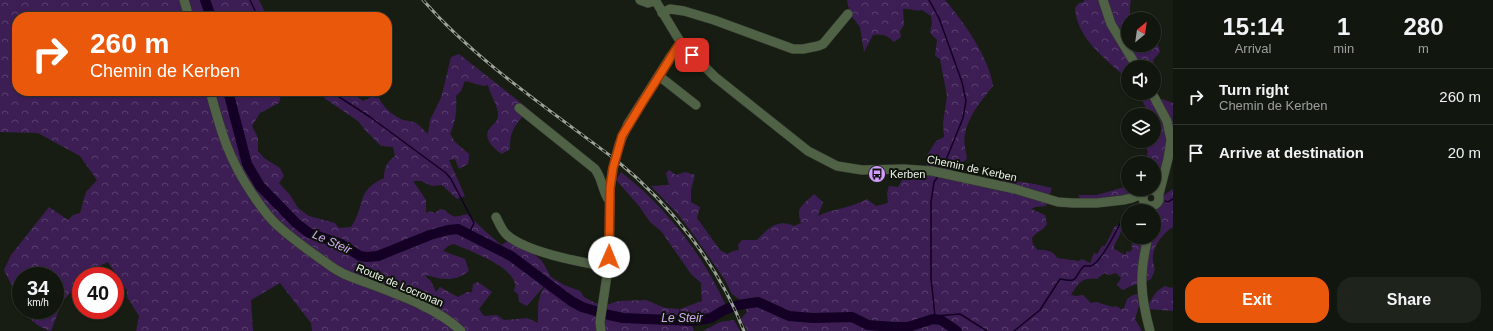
<!DOCTYPE html>
<meta charset="utf-8">
<style>
:root{--surface:#11160e;--page:#1e231c;--text:#f1f3f6;--muted:#9c9f9e;--line:#30352e;--accent:#ea580c}
body{margin:0;font-family:Arial,sans-serif;background:var(--page);color:var(--text);height:100vh;display:flex;flex-direction:column;font-size:15px;white-space:nowrap}
*{box-sizing:border-box;margin:0}
p{font-size:13px;color:var(--muted)}
.icon{flex:none;width:22px;height:22px;fill:none;stroke:currentColor;stroke-width:2;stroke-linecap:round;stroke-linejoin:round}
.map{position:relative;flex:1;overflow:hidden}
.drawer{display:flex;flex-direction:column;background:var(--surface);width:320px}
.drawer>*{flex:none}
.top-card{position:absolute;left:12px;top:12px;width:380px;height:84px;border-radius:16px;box-shadow:0 1px 3px #0004,0 0 0 1px var(--line);background:#ea580c;color:#fff;overflow:hidden}
.needle{width:26px;rotate:29deg}
.fabs{position:absolute;left:1121px;top:12px;display:grid;gap:8px}
.fabs a{display:grid;place-items:center;width:40px;height:40px;border-radius:50%;background:var(--surface);box-shadow:0 1px 3px #0004,0 0 0 1px var(--line);font-size:20px}
.speed{position:absolute;left:12px;top:267px;display:flex;gap:8px;font-size:20px;font-weight:700;text-align:center}
.speed>*{display:grid;place-content:center;width:52px;height:52px;border-radius:50%;background:var(--surface);box-shadow:0 1px 3px #0004,0 0 0 1px var(--line);line-height:1}
.speed small{font-size:10px;font-weight:400}
.speed .limit{border:6px solid #d22;background:#fff;color:#111}
.pin{position:absolute;display:grid;place-items:center;width:34px;height:34px;color:#fff;margin:-17px;border-radius:8px;box-shadow:0 2px 6px #0006}
.me{position:absolute;width:44px;margin:-22px;rotate:1deg;stroke-linejoin:round;filter:drop-shadow(0 0 3px #0008)}
.turn{display:flex;align-items:center;gap:14px;height:84px;padding:0 12px;font-size:18px}
.turn .icon{width:52px;height:52px;stroke-width:2.5}
.turn b{display:block;font-size:28px;line-height:34px}
.eta{display:flex;justify-content:space-evenly;align-items:center;height:68px;text-align:center}
.eta b{font-size:24px;font-weight:600;line-height:28px}
.cta{display:flex;gap:8px;margin-top:auto;padding:8px 12px}
.cta a{flex:1;height:46px;border-radius:16px;background:var(--accent);color:#fff;font-size:16px;font-weight:600;line-height:46px;text-align:center}
.cta a+a{background:var(--page);color:var(--text)}
ul{padding:0;list-style:none}
li{display:flex;align-items:center;gap:12px;height:56px;padding:0 12px;border-top:1px solid var(--line)}
li div{flex:1}
li b{display:block;font-size:15px}
li em{font-style:normal}
main{display:flex;flex:1;min-height:0}
.map>svg:first-child{display:block}
.forest{fill:url(#forest-crowns);fill-rule:evenodd}
.lines{fill:none;stroke-linecap:round;stroke-linejoin:round}
.stream{stroke:#130024;stroke-width:1.5}
.river{stroke:#130024;stroke-width:10}
.minor-casing{stroke:#31372d;stroke-width:10}
.minor{stroke:#506246;stroke-width:9}
.rail-casing{stroke:#9ca199;stroke-width:3}
.rail{stroke:#0e140a;stroke-width:1.5;stroke-dasharray:4.5;stroke-linecap:butt}
.route-casing{stroke:#983908;stroke-width:10}
.route{stroke:#ea580c;stroke-width:7}
.labels{text-anchor:middle;stroke-width:4;stroke-linejoin:round;paint-order:stroke}
.street-label{font-size:11px;fill:#eff4ed;stroke:#0e140a}
.poi-label{font-size:11px;fill:#eff4ed;stroke:#0e140a;text-anchor:start}
.water-label{font-size:12px;font-style:italic;fill:#d4acf7;stroke:#0e140a}
</style>
<main>
<div class="map">
<svg width="1173" height="331" viewBox="0 0 1173 331">
<defs>
<pattern id="forest-crowns" width="20" height="18" patternUnits="userSpaceOnUse"><rect width="20" height="18" fill="#3d1e54"/><path d="M2 6a3 3 0 1 1 6 0M12 15a3 3 0 1 1 6 0" fill="none" stroke="#593f6d"/></pattern>
</defs>
<rect width="100%" height="100%" fill="#171d13"/>
<g class="forest">
<path d="M 0,0 L 259,0 L 267,17 L 17,17 L 17,91 L 282,91 L 279,103 L 260,113 L 252,126 L 258,138 L 258,151 L 264,158 L 280,168 L 284,176 L 279,183 L 290,195 L 298,208 L 309,216 L 335,223 L 339,228 L 351,227 C 366,206 355,191 384,178 C 384,168 387,162 395,156 L 393,147 L 381,146 L 365,130 L 358,121 L 324,98 L 329,91 L 349,91 L 363,101 L 371,97 L 379,98 C 383,108 394,116 403,120 C 407,121 412,121 416,123 C 420,125 424,131 428,134 L 430,120 L 441,98 L 444,86 L 451,57 L 459,54 L 530,110 C 517,121 509,131 510,149 L 502,154 C 496,151 484,140 488,131 C 491,125 498,123 498,115 C 498,105 490,95 488,85 L 484,86 L 465,81 L 461,91 L 456,96 C 457,110 456,121 450,134 L 455,142 L 469,154 L 469,158 L 468,164 L 459,169 L 455,159 L 449,160 L 465,196 L 457,199 L 442,185 L 432,186 L 421,181 L 413,181 L 426,200 L 426,213 L 430,211 L 435,213 L 440,209 L 445,210 C 454,219 456,217 467,214 L 485,231 L 501,245 L 508,241 L 529,250 L 542,261 L 551,277 L 564,285 L 580,291 L 584,297 L 595,303 L 606,305 L 619,301 L 646,300 L 665,308 L 679,309 L 680,319 L 680,309 L 702,301 L 701,289 L 701,283 L 691,274 L 661,231 L 650,222 L 639,206 L 616,180 L 621,172 C 666,207 704,256 727,308 L 709,315 L 680,319 L 682,325 L 692,326 L 694,331 L 312,331 L 311,323 L 280,283 L 251,300 L 253,331 L 136,331 L 139,316 L 127,297 L 127,291 L 108,262 L 77,277 L 80,282 L 62,302 L 51,331 C 40,328 30,321 24,310 L 55,310 L 55,276 L 21,276 L 21,304 L 4,270 L 11,255 L 49,207 L 68,220 L 73,215 L 80,213 L 86,192 L 97,180 L 80,156 L 38,133 L 0,132 ZM 454,244 C 469,251 523,269 514,291 L 518,294 L 519,302 L 527,306 L 552,277 C 537,295 538,301 538,323 L 527,318 L 504,320 L 497,315 L 484,316 L 479,309 L 492,292 L 478,282 L 473,284 L 472,292 L 467,292 L 458,297 L 440,287 L 436,292 L 431,281 L 426,277 L 426,275 C 443,280 455,282 469,271 L 465,259 L 443,251 L 448,246 Z"/>
<path d="M 847,0 L 945,0 C 963,21 989,57 993,86 C 982,100 968,116 965,134 C 963,141 966,151 967,159 L 953,169 L 950,178 L 997,188 L 1002,180 C 1018,181 1037,184 1052,188 L 1046,206 L 1035,207 L 1031,209 L 1045,215 L 1047,224 C 1043,231 1037,231 1032,238 L 1033,245 L 1038,250 C 1046,250 1053,250 1057,258 L 1079,261 L 1082,259 L 1090,263 L 1094,253 L 1097,254 L 1102,246 L 1105,246 L 1115,226 L 1119,225 L 1122,226 L 1123,228 L 1113,248 L 1125,255 L 1127,251 L 1130,252 L 1133,248 L 1131,246 L 1135,237 L 1154,237 L 1154,212 C 1160,208 1161,203 1161,197 L 1173,189 L 1173,227 C 1163,233 1151,248 1153,261 C 1155,271 1156,268 1151,279 C 1142,284 1131,284 1124,290 L 1121,289 L 1117,285 L 1121,278 L 1116,273 L 1109,275 L 1104,273 L 1097,279 C 1081,278 1079,282 1071,295 L 1076,296 L 1083,295 L 1091,303 L 1096,302 L 1113,307 L 1116,306 L 1121,309 L 1124,308 L 1127,299 L 1133,295 L 1138,294 L 1139,306 L 1135,319 L 1142,331 L 747,331 L 741,319 L 747,312 L 743,302 L 732,294 L 725,280 L 693,234 L 677,213 L 651,186 L 669,185 L 666,173 L 669,170 L 676,175 L 685,172 L 695,175 L 691,190 L 691,202 L 700,207 L 697,218 L 720,250 L 727,254 L 733,251 L 739,250 L 738,245 L 742,240 L 757,240 C 768,228 778,218 794,226 L 801,223 C 795,207 803,205 814,194 L 823,202 L 818,216 C 834,208 852,208 867,199 L 876,206 L 888,203 L 887,193 L 889,186 L 898,187 L 905,175 L 916,175 L 927,168 L 926,157 L 936,141 L 944,137 L 943,123 L 947,96 L 940,59 L 935,56 L 937,40 L 930,33 L 932,23 L 931,16 L 922,10 C 914,12 910,8 903,9 L 904,25 L 900,31 L 901,37 L 894,42 C 887,35 883,34 873,35 L 864,52 L 860,27 L 850,14 Z"/>
<path d="M 1084,0 L 1131,0 L 1130,5 L 1130,19 L 1128,19 L 1128,45 L 1154,45 L 1154,40 L 1157,41 L 1160,52 L 1153,60 L 1160,86 L 1154,91 L 1154,67 L 1128,67 L 1128,80 C 1107,59 1077,40 1075,8 L 1079,3 L 1084,2 Z"/>
<path d="M 1138,93 L 1152,93 L 1155,101 L 1162,99 L 1173,103 C 1173,125 1172,166 1154,182 L 1154,163 L 1147,163 L 1148,141 L 1154,141 L 1154,115 L 1145,115 L 1145,106 Z"/>
<path d="M 1128,186 L 1128,189 L 1144,189 L 1125,196 L 1082,201 L 1078,195 L 1097,195 Z"/>
<path d="M 1165,286 L 1171,288 L 1173,287 L 1173,311 L 1147,309 C 1151,299 1155,291 1165,286 Z"/>
<path d="M 734,320 L 740,331 L 703,331 L 720,322 Z"/>
</g>
<g class="lines">
<g class="stream">
<path d="M 250,0 L 258,17"/>
<path d="M 929,0 L 939,18 L 962,82 L 966,101 L 963,118 L 942,170"/>
<path d="M 330,91 L 370,117 L 446,173 L 451,179 L 474,223 L 468,235"/>
<path d="M 1165,201 L 1168,202 L 1173,199"/>
<path d="M 935,316 L 931,278 L 931,202 L 934,182 L 939,175"/>
<path d="M 933,319 L 935,316 L 960,314 L 987,331"/>
<path d="M 1014,331 L 1040,310 L 1060,279 C 1081,283 1072,278 1084,266 C 1086,266 1089,266 1091,266 C 1103,261 1121,222 1127,209"/>
</g>
<g class="river">
<path d="M 205,0 L 211,17"/>
<path d="M 228,91 L 247,164 L 260,186 L 296,223 L 309,233 L 341,244 L 360,256 L 367,257 L 378,256 L 430,235 L 448,230 L 458,229 L 511,256 L 571,301 L 582,307 L 609,315 L 623,318 L 693,321 L 711,318 L 724,310 L 738,305 L 758,302 L 789,316 L 813,318 L 852,317 L 868,325 L 894,327 L 908,327 L 933,319 L 941,320 L 957,331"/>
</g>
<g class="minor-casing">
<g id="minor">
<path d="M 184,0 L 189,17"/>
<path d="M 640,0 L 648,3 L 655,1"/>
<path d="M 655,0 L 681,43 L 715,77 L 808,151 L 837,166 L 862,170 L 904,169 L 932,171 L 1015,189 L 1058,202 L 1073,203 L 1097,203 L 1123,200 L 1132,198 L 1144,193"/>
<path d="M 1103,0 L 1111,24 L 1137,67"/>
<path d="M 662,13 L 670,9 L 684,11 L 714,20 L 793,49 L 803,49 L 818,46 L 823,44 L 848,14"/>
<path d="M 659,76 L 696,105"/>
<path d="M 210,91 C 221,132 229,160 253,195 C 260,205 267,216 276,224 C 294,241 315,255 335,269 L 344,274 C 380,289 434,304 461,331"/>
<path d="M 1152,93 L 1167,121 L 1171,140 L 1168,159 L 1159,194"/>
<path d="M 519,108 L 595,169 C 602,178 602,189 608,199"/>
<circle cx="1151" cy="198" r="8"/>
<path d="M 496,217 C 499,223 502,231 507,235 C 528,253 581,262 608,267"/>
<path d="M 1148,237 C 1139,275 1140,294 1150,331"/>
<path d="M 601,331 L 600,322 L 609,262 L 610,188 L 613,168 L 619,145 L 628,124 L 671,56 L 681,43"/>
</g>
</g>
<use href="#minor" class="minor"/>
<g class="rail-casing">
<path id="rail" d="M 423,0 C 477,62 550,110 616,160 C 671,205 718,264 744,331"/>
</g>
<use href="#rail" class="rail"/>
</g>
<g class="lines">
<g class="route-casing">
<path id="route" d="M 609,257 L 610,188 L 613,168 L 622,136 L 642,103 L 678,46 L 681,43 L 692,55"/>
</g>
<use href="#route" class="route"/>
</g>
<defs>
<g id="bus-disc" transform="scale(0.9)"><circle r="9.5" fill="#d29dfd" stroke="#0e140a"/><path d="M-5-6H5V4H4V6H2V4H-2V6H-4V4H-5ZM-3.5-4V0h7V-4ZM-3.5 1.2v1.5H-2V1.2ZM2 1.2v1.5H3.5V1.2Z" fill="#111"/></g>
</defs>
<g fill-rule="evenodd">
<use href="#bus-disc" x="877" y="174"/>
</g>
<g class="labels">
<g class="street-label">
<text transform="translate(972 168) rotate(12)" y="4">Chemin de Kerben</text>
<text transform="translate(400 285) rotate(23)" y="4">Route de Locronan</text>
</g>
<g class="poi-label">
<text x="890" y="178">Kerben</text>
</g>
<g class="water-label">
<text transform="translate(332 242) rotate(24)" y="4">Le Steir</text>
<text x="682" y="322">Le Steir</text>
</g>
</g>
</svg>
<div class="fabs">
<a><svg class="needle" viewBox="-14 -14 28 28"><path d="M0-13l5 13h-10z" fill="#e53935"/><path d="M0 13l5-13h-10z" fill="#9c9f9e"/></svg></a>
<a><svg class="icon" aria-label="sound" viewBox="0 0 24 24"><path d="M4 9h4l5-4v14l-5-4H4zM17 9q2 3 0 6"/></svg></a>
<a><svg class="icon" aria-label="layers" viewBox="0 0 24 24"><path d="M12 4l9 5-9 5-9-5zM3 14l9 5 9-5"/></svg></a>
<a>+</a>
<a>−</a>
</div>
<div class="speed"><div>34<small>km/h</small></div><div class="limit">40</div></div>
<div class="pin" style="left:692px;top:55px;background:#d93025"><svg class="icon" aria-label="arrive" viewBox="0 0 24 24"><path d="M6 21V4h12l-3 4 3 4H6"/></svg></div>
<svg class="me" style="left:609px;top:257px" viewBox="-20 -20 40 40"><circle r="19" fill="#fff"/><path d="M0-13L10 11 0 6-10 11z" fill="#ea580c"/></svg>
<div class="top-card">
<div class="turn"><svg class="icon" aria-label="right" viewBox="0 0 24 24"><path d="M7 20v-9h11M14 6l5 5-5 5"/></svg><div><b>260 m</b>Chemin de Kerben</div></div>
</div>
</div>
<section class="drawer">
<div class="eta">
<div><b>15:14</b><p>Arrival</p></div>
<div><b>1</b><p>min</p></div>
<div><b>280</b><p>m</p></div>
</div>
<ul>
<li><svg class="icon" aria-label="right" viewBox="0 0 24 24"><path d="M7 20v-9h11M14 6l5 5-5 5"/></svg><div><b>Turn right</b><p>Chemin de Kerben</p></div><em>260 m</em></li>
<li><svg class="icon" aria-label="arrive" viewBox="0 0 24 24"><path d="M6 21V4h12l-3 4 3 4H6"/></svg><div><b>Arrive at destination</b></div><em>20 m</em></li>
</ul>
<div class="cta"><a>Exit</a><a>Share</a></div>
</section>
</main>
